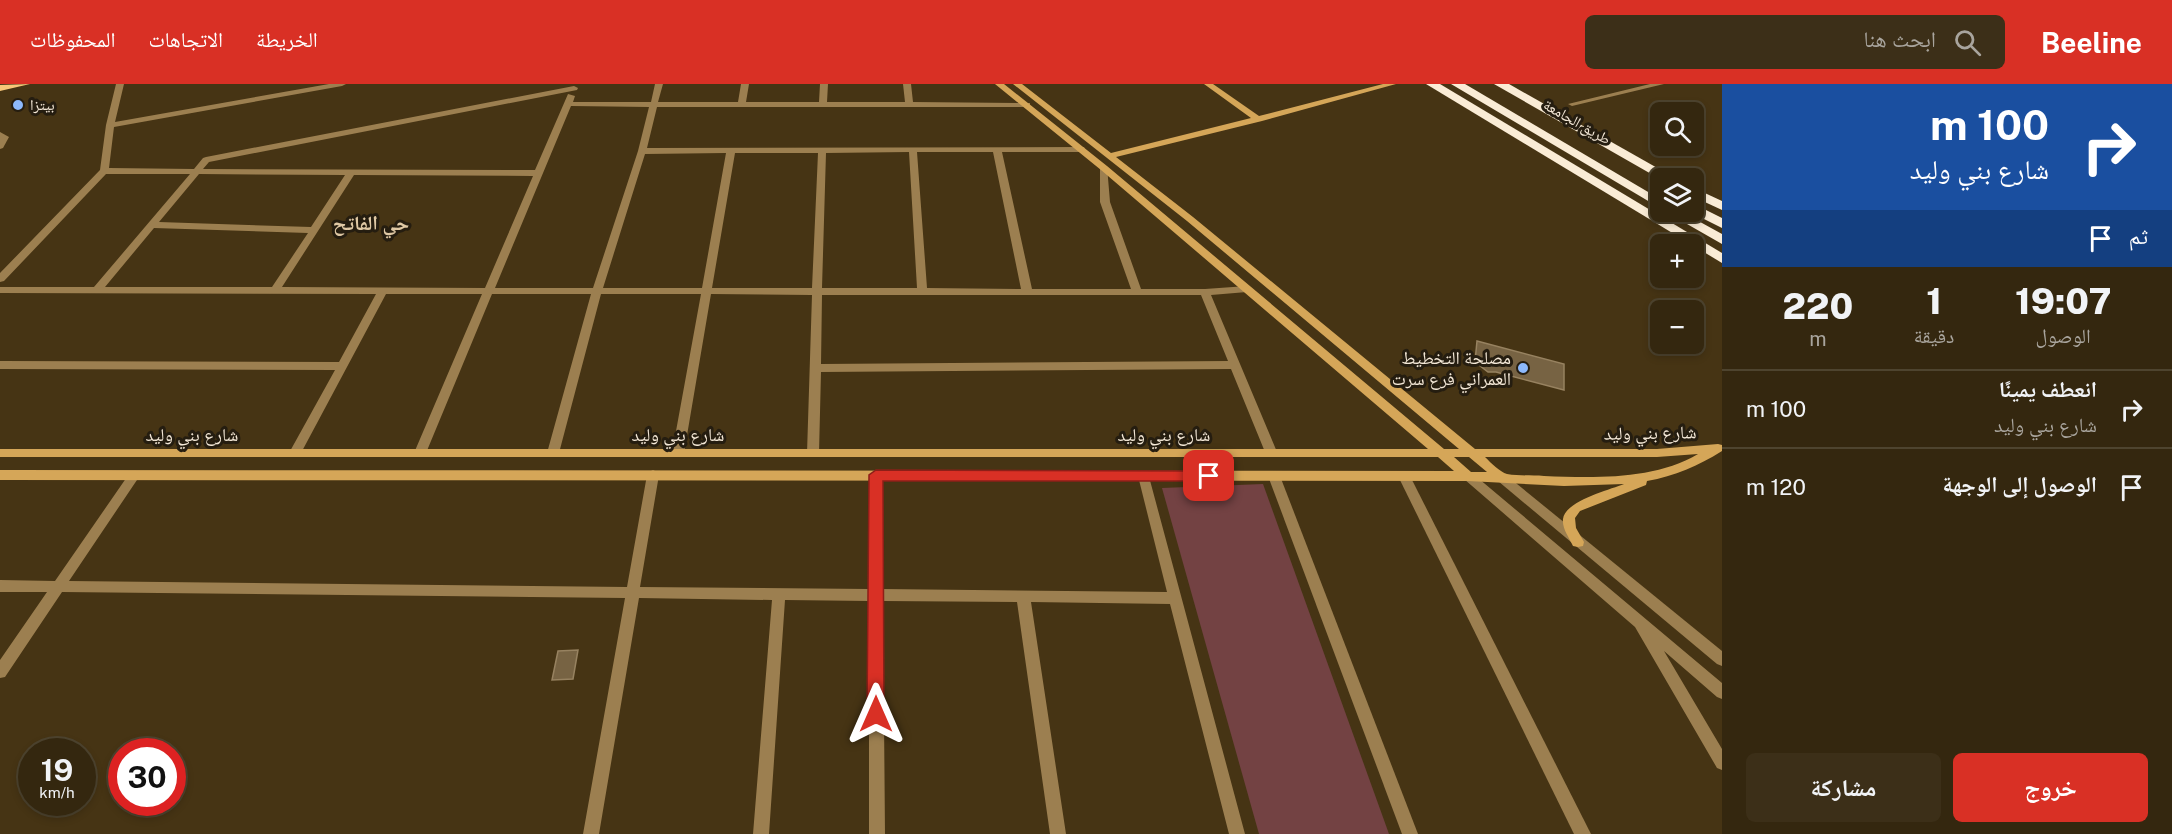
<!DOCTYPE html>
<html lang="ar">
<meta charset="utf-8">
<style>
:root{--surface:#34270f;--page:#3c2f18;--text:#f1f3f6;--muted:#a9a59e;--line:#4e442f;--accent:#d93025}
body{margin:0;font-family:"Public Sans","Noto Naskh Arabic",sans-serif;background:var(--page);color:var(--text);direction:rtl;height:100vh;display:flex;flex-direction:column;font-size:22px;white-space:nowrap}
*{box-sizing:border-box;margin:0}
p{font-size:20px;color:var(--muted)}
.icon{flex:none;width:33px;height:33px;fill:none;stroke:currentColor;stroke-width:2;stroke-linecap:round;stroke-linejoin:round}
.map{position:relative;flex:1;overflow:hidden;direction:ltr}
.panel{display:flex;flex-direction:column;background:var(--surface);width:450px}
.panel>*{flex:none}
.banner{background:#1a4fa0;color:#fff;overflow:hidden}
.controls{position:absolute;left:1650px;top:18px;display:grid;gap:12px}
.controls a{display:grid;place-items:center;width:54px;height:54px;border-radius:9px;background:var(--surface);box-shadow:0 3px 9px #0003,0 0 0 2px var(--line);font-size:30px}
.speed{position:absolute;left:18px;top:654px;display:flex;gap:12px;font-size:30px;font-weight:700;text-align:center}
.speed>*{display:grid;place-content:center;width:78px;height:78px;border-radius:50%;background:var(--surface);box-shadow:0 3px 9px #0003,0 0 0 2px var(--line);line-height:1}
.speed small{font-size:15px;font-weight:400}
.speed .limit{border:9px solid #d22;background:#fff;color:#111}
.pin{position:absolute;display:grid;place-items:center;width:51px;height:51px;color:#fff;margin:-26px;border-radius:12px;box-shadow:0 3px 9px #0006}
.me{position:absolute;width:66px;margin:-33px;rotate:0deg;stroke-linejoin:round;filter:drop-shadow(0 0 4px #0008)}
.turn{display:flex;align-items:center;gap:21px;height:126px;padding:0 24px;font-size:27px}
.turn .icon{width:78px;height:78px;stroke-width:2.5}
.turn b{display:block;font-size:42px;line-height:51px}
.then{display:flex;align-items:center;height:57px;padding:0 24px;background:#0003;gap:12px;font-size:22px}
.eta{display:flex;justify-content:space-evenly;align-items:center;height:102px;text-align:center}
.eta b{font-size:36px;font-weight:800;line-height:42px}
.action{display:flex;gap:12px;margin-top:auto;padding:12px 24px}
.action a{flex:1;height:69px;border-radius:9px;background:var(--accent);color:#fff;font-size:24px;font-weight:800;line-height:69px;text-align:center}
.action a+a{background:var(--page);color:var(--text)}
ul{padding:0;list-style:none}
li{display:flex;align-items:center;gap:18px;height:78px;padding:0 24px;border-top:2px solid var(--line)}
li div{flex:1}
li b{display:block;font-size:22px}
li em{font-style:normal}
header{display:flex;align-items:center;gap:36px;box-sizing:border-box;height:84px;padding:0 30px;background:var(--accent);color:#fff}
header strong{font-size:28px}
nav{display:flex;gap:33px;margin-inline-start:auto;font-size:21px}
.search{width:420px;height:54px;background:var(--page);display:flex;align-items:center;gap:15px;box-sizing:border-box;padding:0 21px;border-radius:9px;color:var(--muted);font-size:22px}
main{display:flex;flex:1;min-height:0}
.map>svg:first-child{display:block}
.green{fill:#734243}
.building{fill:#776343;stroke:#978260;stroke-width:1.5}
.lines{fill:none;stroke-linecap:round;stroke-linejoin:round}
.street{fill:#9c7f50;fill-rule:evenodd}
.secondary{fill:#d5a658;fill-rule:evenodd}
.primary{fill:#f7c779;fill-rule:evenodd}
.highway{fill:#faecd6;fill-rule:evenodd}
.route{fill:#d93025;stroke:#8d1f18;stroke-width:1.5}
.poi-dot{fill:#8db9fc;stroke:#251d10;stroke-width:2}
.labels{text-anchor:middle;stroke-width:6;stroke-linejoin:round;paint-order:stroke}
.far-poi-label{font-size:15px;fill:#f4e8d7;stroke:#251d10;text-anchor:start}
.far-street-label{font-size:15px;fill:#f4e8d7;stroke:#251d10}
.poi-label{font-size:18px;fill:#f4e8d7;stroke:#251d10;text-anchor:end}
.street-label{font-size:18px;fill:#f4e8d7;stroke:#251d10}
.far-district-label{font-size:20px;font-weight:bold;fill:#dfc8a4;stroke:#251d10}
</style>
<header>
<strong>Beeline</strong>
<div class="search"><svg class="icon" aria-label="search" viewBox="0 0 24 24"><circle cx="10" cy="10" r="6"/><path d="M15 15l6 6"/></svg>ابحث هنا</div>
<nav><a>الخريطة</a><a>الاتجاهات</a><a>المحفوظات</a></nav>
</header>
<main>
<section class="panel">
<div class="banner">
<div class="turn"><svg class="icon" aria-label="right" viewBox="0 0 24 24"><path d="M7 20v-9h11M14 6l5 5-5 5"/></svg><div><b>100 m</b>شارع بني وليد</div></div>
<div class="then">ثم<svg class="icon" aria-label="arrive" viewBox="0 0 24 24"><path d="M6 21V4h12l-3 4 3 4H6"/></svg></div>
</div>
<div class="eta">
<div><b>19:07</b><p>الوصول</p></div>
<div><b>1</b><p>دقيقة</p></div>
<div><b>220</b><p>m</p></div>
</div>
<ul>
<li><svg class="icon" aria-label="right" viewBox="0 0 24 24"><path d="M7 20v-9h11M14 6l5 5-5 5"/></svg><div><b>انعطف يمينًا</b><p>شارع بني وليد</p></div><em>100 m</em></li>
<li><svg class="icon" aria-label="arrive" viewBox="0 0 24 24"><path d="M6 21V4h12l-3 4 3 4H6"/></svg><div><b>الوصول إلى الوجهة</b></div><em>120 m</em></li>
</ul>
<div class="action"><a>خروج</a><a>مشاركة</a></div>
</section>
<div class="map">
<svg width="1722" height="750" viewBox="0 0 1722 750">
<rect width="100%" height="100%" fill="#463414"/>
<path class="green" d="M 1263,400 L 1389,750 L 1259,750 L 1162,404 Z"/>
<g class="building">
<path d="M 1477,257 L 1564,280 L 1564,306 L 1496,288 L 1488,288 L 1475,278 Z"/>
<path d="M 578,566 L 573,595 L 552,596 L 558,567 Z"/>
</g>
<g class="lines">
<g class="street">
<path d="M 116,0 L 124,0 L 115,38 L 329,0 L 346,0 L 342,2 L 114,43 L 109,84 L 194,85 L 203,74 L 206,73 L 574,2 L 578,4 L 577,6 L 209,78 L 203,85 L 535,86 L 568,10 L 575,12 L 573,18 L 651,18 L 655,0 L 663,0 L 658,18 L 738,18 L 741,0 L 749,0 L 746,18 L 819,18 L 820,0 L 828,0 L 827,18 L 905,18 L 903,0 L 911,0 L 913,18 L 1030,19 L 1030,23 L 657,23 L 647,64 L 1084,63 L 1085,65 L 1081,68 L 1002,68 L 1032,205 L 1131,205 L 1100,118 L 1100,84 L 1107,82 L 1110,118 L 1141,205 L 1205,205 L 1247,202 L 1252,205 L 1247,208 L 1211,211 L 1277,368 L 1271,372 L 1265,368 L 1231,285 L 821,288 L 819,369 L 817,372 L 809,372 L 807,369 L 812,211 L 711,210 L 684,369 L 678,373 L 672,369 L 701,210 L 601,210 L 559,369 L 553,373 L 547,369 L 591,210 L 492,210 L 426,369 L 420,373 L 414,369 L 482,210 L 386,210 L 301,369 L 295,373 L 289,369 L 335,286 L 0,285 L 0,277 L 339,278 L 376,210 L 0,209 L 0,203 L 94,203 L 190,90 L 106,90 L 4,197 L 0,198 L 0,189 L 100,86 L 106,41 ZM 571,22 L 649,23 L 638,67 L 593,204 L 495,204 ZM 909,68 L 917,204 L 822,204 L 826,69 ZM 917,68 L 993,68 L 1021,205 L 927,204 ZM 726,69 L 702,204 L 603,204 L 645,70 ZM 735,69 L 818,69 L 812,204 L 712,204 ZM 199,90 L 345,91 L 311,143 L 159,138 ZM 354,91 L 533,92 L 485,204 L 282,203 ZM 154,144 L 308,149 L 272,203 L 105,203 ZM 822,211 L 1201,211 L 1228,277 L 821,280 Z"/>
<path d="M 1650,0 L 1664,0 L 1572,22 L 1568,20 Z"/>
<path d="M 0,48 L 9,53 L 3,64 L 0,65 Z"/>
<path d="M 653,386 L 657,388 L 659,391 L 640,503 L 869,505 L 869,391 L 871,388 L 879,388 L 881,391 L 882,505 L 1167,508 L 1138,392 L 1140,389 L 1148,389 L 1245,750 L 1229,750 L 1170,520 L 1031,518 L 1066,750 L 1050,750 L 1017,518 L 883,517 L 885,750 L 869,750 L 869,517 L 785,516 L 769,750 L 753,750 L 772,516 L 639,514 L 599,750 L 583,750 L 625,514 L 62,508 L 5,593 L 0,594 L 0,576 L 47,508 L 0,508 L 0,496 L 55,497 L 129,390 L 137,390 L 139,393 L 69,497 L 627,503 L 647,391 L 649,388 Z"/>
<path d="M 1274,387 L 1278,389 L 1280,392 L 1418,750 L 1402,750 L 1268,392 L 1270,389 Z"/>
<path d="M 1404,387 L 1408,389 L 1410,392 L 1591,750 L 1574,750 L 1398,392 L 1400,389 Z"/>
<path d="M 1468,387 L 1472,389 L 1722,599 L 1722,615 L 1717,613 L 1664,567 L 1722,665 L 1722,686 L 1717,684 L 1635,543 L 1464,395 L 1462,392 L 1464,389 Z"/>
<path d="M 1502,389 L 1506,391 L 1722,567 L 1722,582 L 1717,580 L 1498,397 L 1496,394 L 1498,391 Z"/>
</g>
<path class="secondary" d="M 995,0 L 1004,0 L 1107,82 L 1444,365 L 1459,365 L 1187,137 L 1013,0 L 1022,0 L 1111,69 L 1251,34 L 1204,0 L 1213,0 L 1259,32 L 1383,0 L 1396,0 L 1262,37 L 1116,73 L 1193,133 L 1475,365 L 1657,365 L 1718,360 L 1722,361 L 1722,367 C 1698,382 1675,392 1647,397 L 1646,401 L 1580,427 L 1575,434 L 1576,444 L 1584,458 L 1583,462 L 1578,463 L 1573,462 C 1569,453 1562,445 1563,435 C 1565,417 1609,406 1624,400 L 1564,402 L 1468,397 L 0,396 L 0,386 L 1454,387 L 1438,373 L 0,373 L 0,365 L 1428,365 L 1101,86 ZM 1698,370 C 1654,396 1595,394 1544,392 C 1532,391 1519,392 1507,390 C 1500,388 1491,379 1485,373 L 1657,373 ZM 1454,373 L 1469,373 L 1487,388 L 1471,388 Z"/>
<path class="primary" d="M 30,0 L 0,7 L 0,1 Z"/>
<g class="highway">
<path d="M 1426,0 L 1440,0 L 1722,169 L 1722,179 Z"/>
<path d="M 1451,0 L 1465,0 L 1660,115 L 1660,124 Z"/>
<path d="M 1494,0 L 1509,0 L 1675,94 L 1660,95 Z"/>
<path d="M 1694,104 L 1722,117 L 1722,126 L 1694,113 Z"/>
<path d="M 1694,120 L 1722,134 L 1722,144 L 1690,128 L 1694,128 Z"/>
<path d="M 1666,128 L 1682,128 L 1722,150 L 1722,160 Z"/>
</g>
</g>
<path class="route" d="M 876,386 L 1209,387 L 1216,392 L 1209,397 L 883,397 L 884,630 L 882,636 L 876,638 L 870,636 L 867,630 L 869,391 Z"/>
<g class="poi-dot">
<circle cx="18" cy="21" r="6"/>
<circle cx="1523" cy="284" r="6"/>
</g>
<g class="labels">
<g class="far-poi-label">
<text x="30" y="26">بيتزا</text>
</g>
<g class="far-street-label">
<text transform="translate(1577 38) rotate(30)" y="5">طريق الجامعة</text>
</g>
<g class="poi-label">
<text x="1511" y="280">مصلحة التخطيط<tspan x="1511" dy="21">العمراني فرع سرت</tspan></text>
</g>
<g class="street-label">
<text transform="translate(1650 349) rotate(-1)" y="6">شارع بني وليد</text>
<text x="192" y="357">شارع بني وليد</text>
<text x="678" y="357">شارع بني وليد</text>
<text x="1164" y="357">شارع بني وليد</text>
</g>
<g class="far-district-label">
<text x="371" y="146">حي الفاتح</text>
</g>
</g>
</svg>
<div class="controls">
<a><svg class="icon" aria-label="search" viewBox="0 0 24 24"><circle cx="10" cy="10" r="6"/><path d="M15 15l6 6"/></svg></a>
<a><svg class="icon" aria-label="layers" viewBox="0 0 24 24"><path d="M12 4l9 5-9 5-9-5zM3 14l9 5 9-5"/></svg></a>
<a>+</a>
<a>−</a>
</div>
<div class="speed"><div>19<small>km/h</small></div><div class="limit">30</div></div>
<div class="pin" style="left:1209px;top:392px;background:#d93025"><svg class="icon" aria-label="arrive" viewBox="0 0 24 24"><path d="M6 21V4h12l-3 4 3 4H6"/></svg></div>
<svg class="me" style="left:876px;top:630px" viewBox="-20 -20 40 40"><path d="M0-17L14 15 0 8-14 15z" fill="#d93025" stroke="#fff" stroke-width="4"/></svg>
</div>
</main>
